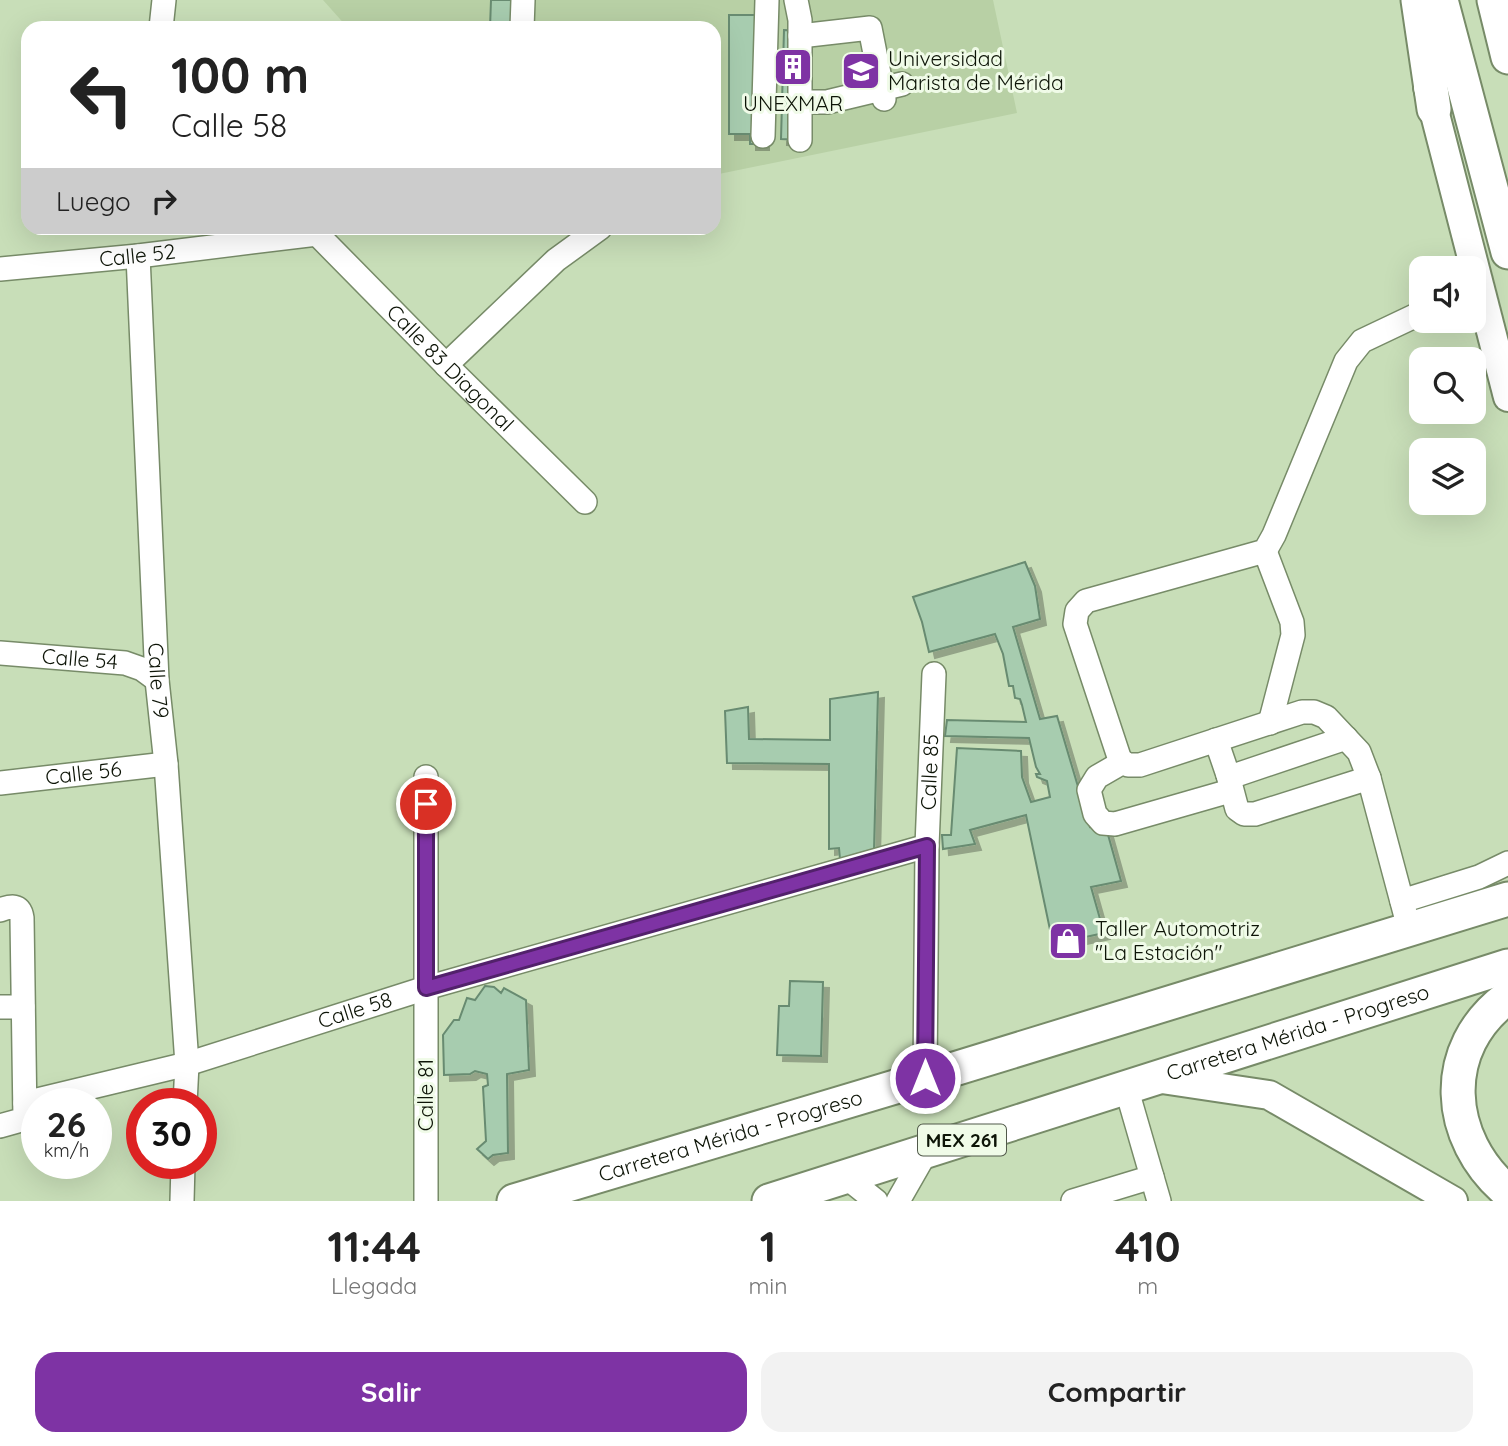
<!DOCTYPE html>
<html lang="es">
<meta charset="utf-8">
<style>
:root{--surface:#fff;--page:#f2f2f2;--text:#222;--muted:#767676;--accent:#7e33a4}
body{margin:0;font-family:Quicksand,sans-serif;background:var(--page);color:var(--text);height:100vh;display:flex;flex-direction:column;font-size:26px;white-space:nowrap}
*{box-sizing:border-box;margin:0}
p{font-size:23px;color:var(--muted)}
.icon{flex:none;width:38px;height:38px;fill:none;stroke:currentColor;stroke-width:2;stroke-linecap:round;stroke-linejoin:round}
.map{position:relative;height:1201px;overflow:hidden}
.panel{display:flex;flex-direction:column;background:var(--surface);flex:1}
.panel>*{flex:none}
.guide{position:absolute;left:21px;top:21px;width:700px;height:214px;border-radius:21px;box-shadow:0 7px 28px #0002;background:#fff;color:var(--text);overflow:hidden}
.buttons{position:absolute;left:1409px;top:256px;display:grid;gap:14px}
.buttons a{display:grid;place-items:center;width:77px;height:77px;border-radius:14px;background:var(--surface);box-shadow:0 7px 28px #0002;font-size:35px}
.speed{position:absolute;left:21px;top:1088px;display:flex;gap:14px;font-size:35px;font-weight:700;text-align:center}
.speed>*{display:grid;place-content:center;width:91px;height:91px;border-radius:50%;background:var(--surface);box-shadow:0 7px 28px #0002;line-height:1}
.speed small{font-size:18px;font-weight:400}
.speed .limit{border:10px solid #d22;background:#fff;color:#111}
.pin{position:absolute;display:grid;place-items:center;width:60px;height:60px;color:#fff;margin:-30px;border:4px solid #fff;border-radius:50%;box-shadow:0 2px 7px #0007}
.me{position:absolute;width:77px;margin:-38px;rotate:0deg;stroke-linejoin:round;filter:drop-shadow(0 0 5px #0008)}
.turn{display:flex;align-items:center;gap:24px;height:147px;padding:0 35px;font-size:32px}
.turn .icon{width:91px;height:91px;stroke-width:2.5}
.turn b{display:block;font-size:49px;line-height:60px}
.then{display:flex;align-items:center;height:66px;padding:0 35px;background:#0003;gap:14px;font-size:26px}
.eta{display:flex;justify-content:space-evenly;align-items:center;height:119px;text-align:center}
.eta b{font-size:42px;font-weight:700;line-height:49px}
.cta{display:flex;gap:14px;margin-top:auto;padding:14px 35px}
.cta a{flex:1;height:80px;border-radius:21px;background:var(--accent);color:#fff;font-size:28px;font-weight:700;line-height:80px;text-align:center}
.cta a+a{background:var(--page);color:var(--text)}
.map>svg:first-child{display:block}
.built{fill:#b8d0a5}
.building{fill:#a7ccaf;stroke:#688b71;stroke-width:2;filter:url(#shadow)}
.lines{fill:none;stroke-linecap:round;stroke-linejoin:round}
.minor-casing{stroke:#778b68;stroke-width:26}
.major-casing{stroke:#778b68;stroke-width:32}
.highway-casing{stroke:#778b68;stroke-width:37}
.minor{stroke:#fff;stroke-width:23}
.major{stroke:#fff;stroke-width:28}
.highway{stroke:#fff;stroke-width:33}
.route-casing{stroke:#52216b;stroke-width:18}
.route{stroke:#7e33a4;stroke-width:12}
.labels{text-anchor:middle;stroke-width:6;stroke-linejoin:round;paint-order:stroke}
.shield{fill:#f0fbe8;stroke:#51594a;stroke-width:2}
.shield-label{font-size:19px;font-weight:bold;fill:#0d1407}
.poi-label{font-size:21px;fill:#0d1407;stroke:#f0fbe8;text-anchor:start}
.street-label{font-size:21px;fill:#0d1407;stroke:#f0fbe8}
</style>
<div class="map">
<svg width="1508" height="1201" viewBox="0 0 1508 1201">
<defs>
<filter id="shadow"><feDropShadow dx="6" dy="6" stdDeviation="0" flood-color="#0004"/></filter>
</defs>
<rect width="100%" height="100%" fill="#c8deb8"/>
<path class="built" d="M 323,0 L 993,0 L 1017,113 L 714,175 L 714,28 L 348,28 Z"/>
<g class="building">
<path d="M 491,0 L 528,0 L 528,28 L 490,28 Z"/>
<path d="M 729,15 L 763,15 L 763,144 L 750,144 L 750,134 L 729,134 Z"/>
<path d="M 784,30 L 804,31 L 800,140 L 781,139 Z"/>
<path d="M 1025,562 L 1035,586 L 1040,619 L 1013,627 L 1040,719 L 1057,716 L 1090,827 L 1105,824 L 1121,881 L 1091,887 L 1104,933 L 1053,944 L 1026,815 L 970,830 L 975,844 L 943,849 L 942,835 L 951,835 L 957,748 L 1021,751 L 1022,777 L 1031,802 L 1050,797 L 1047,781 L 1037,777 L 1036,774 L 1040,774 L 1036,767 L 1029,738 L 945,736 L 947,720 L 1026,722 L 1022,705 L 1020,699 L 1015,698 L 1013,686 L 1009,686 L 1003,654 L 995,634 L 929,652 L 922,622 L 913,597 Z"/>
<path d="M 878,692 L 874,850 L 840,859 L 839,848 L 829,849 L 829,764 L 727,763 L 725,711 L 748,707 L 749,739 L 830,740 L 830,699 Z"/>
<path d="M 790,981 L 823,982 L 821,1056 L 777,1055 L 779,1006 L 789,1006 Z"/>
<path d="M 485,986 L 494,987 L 501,993 L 504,988 L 526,1000 L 529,1070 L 507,1074 L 508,1153 L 493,1155 L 488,1159 L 477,1149 L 486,1141 L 483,1087 L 488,1085 L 487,1074 L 475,1071 L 470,1074 L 444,1075 L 443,1035 L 454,1020 L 459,1020 L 467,998 L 475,1000 Z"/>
</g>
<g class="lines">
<g class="minor-casing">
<g id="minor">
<path d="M 796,0 L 800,20 L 800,140"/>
<path d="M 161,28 L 164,0"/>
<path d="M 522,28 L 523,0"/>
<path d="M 800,36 L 870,28 L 884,99"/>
<path d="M 802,102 L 827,102 L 902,84"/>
<path d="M 763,136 L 767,0"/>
<path id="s1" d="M 317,234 L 446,365 L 585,502"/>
<path id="s2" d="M 138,256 L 157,680 L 166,764 L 187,1064 L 185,1104"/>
<path id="s3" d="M 0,269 L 138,256 L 317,234"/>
<path d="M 446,365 L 556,260 L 600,228"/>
<path d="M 1265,551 L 1292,622 L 1293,635 L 1270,723"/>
<path id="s4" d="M 0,653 L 125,663 L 142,669 L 157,680"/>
<path d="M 1216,740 L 1228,775 L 1236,775 L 1346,738"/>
<path d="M 1123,762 L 1097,777 L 1089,790 L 1095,814 L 1103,823 L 1115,824 L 1230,791"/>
<path d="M 1228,775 L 1237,809 L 1244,814 L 1255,814 L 1369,778"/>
<path d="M 426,777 L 426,1201"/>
<path id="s5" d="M 0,783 L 166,764"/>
<path d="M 1402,901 L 1479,877 L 1508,863"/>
<path d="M 0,910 C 11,906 20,904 22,918 L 25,1119 L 0,1126"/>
<path d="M 1409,928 L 1369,778 L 1359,752 L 1326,717 L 1314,712 L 1302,712 L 1140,765 L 1128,765 L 1120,760 L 1075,624 L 1077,611 L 1086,601 L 1265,551 L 1274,535 L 1346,361 L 1362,341 L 1421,313"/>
<path d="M 0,1007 L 23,1007"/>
<path id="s6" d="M 925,1078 L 927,846 L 934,674"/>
<path d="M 1126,1087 L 1159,1201"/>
<path id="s7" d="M 25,1103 L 187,1064 L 426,988 L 927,846"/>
<path d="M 846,1177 L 876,1201"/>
<path d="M 182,1201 L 183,1164"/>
<path d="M 898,1201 L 926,1152"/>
<path d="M 1073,1201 L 1152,1177"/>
</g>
</g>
<g class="major-casing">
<g id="major">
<path d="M 1428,87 L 1508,397"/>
<path d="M 1155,1078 L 1269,1095 L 1453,1201"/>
</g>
</g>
<g class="highway-casing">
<g id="highway">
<path d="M 1418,0 L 1434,109"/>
<path d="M 1441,0 L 1508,252"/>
<path d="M 1494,0 L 1508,57"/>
<path d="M 1508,997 C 1438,1048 1445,1139 1508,1192"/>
<path id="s8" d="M 514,1201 L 925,1078 L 1508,899"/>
<path id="s9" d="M 769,1201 L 1508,966"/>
</g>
</g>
<use href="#minor" class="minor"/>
<use href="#major" class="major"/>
<use href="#highway" class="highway"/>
</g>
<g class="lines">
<g class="route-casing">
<path id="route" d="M 426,804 L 426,988 L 927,846 L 925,1078"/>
</g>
<use href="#route" class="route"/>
</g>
<defs>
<g id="building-square" transform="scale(2.0125)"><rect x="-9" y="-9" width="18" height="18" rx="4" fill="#7e33a4" stroke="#f0fbe8"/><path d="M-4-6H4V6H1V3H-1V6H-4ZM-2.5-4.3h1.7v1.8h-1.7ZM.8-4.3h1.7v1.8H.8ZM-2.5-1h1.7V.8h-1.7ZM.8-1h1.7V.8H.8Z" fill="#fff"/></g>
<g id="university-square" transform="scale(2.0125)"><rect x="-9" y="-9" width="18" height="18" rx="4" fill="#7e33a4" stroke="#f0fbe8"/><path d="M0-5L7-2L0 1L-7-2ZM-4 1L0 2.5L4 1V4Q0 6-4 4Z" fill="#fff"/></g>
<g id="shop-square" transform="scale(2.0125)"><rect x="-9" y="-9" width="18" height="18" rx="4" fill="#7e33a4" stroke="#f0fbe8"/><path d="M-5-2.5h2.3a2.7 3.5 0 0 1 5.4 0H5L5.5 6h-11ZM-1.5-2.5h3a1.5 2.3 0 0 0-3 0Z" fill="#fff"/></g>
</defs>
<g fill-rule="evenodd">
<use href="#building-square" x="793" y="67"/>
<use href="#university-square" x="861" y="71"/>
<use href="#shop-square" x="1068" y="941"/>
</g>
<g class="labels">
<rect class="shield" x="918" y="1124.5" width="88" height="31" rx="5"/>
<g class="shield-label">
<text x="962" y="1147">MEX 261</text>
</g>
<g class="poi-label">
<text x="888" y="66">Universidad<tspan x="888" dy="24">Marista de Mérida</tspan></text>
<text x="793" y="111" text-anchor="middle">UNEXMAR</text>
<text x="1095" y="936">Taller Automotriz<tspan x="1095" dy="24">"La Estación"</tspan></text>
</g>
<g class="street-label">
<text dy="7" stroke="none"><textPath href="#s3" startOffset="138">Calle 52</textPath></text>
<text dy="7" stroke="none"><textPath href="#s1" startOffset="189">Calle 83 Diagonal</textPath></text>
<text dy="7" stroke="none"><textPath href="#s4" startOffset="80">Calle 54</textPath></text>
<text dy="7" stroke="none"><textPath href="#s2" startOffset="425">Calle 79</textPath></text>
<text dy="7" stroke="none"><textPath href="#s6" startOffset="306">Calle 85</textPath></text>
<text dy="7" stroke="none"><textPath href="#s5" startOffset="84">Calle 56</textPath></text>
<text dy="7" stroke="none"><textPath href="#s7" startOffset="343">Calle 58</textPath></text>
<text dy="7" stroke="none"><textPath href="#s9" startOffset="555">Carretera Mérida - Progreso</textPath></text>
<text transform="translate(426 1095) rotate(-90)" y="7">Calle 81</text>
<text dy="7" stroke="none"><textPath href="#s8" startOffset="226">Carretera Mérida - Progreso</textPath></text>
</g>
</g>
</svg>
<div class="buttons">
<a><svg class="icon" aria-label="sound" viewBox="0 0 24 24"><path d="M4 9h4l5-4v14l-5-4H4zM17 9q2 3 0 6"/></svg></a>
<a><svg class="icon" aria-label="search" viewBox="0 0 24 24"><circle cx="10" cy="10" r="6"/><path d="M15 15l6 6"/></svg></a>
<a><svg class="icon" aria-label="layers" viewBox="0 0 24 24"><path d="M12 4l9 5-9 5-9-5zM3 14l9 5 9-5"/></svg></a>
</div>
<div class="speed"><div>26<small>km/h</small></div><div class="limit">30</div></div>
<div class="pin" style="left:426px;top:804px;background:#d93025"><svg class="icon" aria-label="arrive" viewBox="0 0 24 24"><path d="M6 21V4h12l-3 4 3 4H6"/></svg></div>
<svg class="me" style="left:925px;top:1078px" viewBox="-20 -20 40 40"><circle r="17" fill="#7e33a4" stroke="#fff" stroke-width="3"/><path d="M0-11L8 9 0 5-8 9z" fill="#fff"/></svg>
<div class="guide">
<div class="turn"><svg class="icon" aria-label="left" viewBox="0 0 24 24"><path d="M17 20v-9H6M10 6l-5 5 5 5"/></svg><div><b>100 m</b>Calle 58</div></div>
<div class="then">Luego<svg class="icon" aria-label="right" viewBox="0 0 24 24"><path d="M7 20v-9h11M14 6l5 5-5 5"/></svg></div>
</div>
</div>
<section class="panel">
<div class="eta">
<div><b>11:44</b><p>Llegada</p></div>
<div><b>1</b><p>min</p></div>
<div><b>410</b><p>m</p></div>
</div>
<div class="cta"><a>Salir</a><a>Compartir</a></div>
</section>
